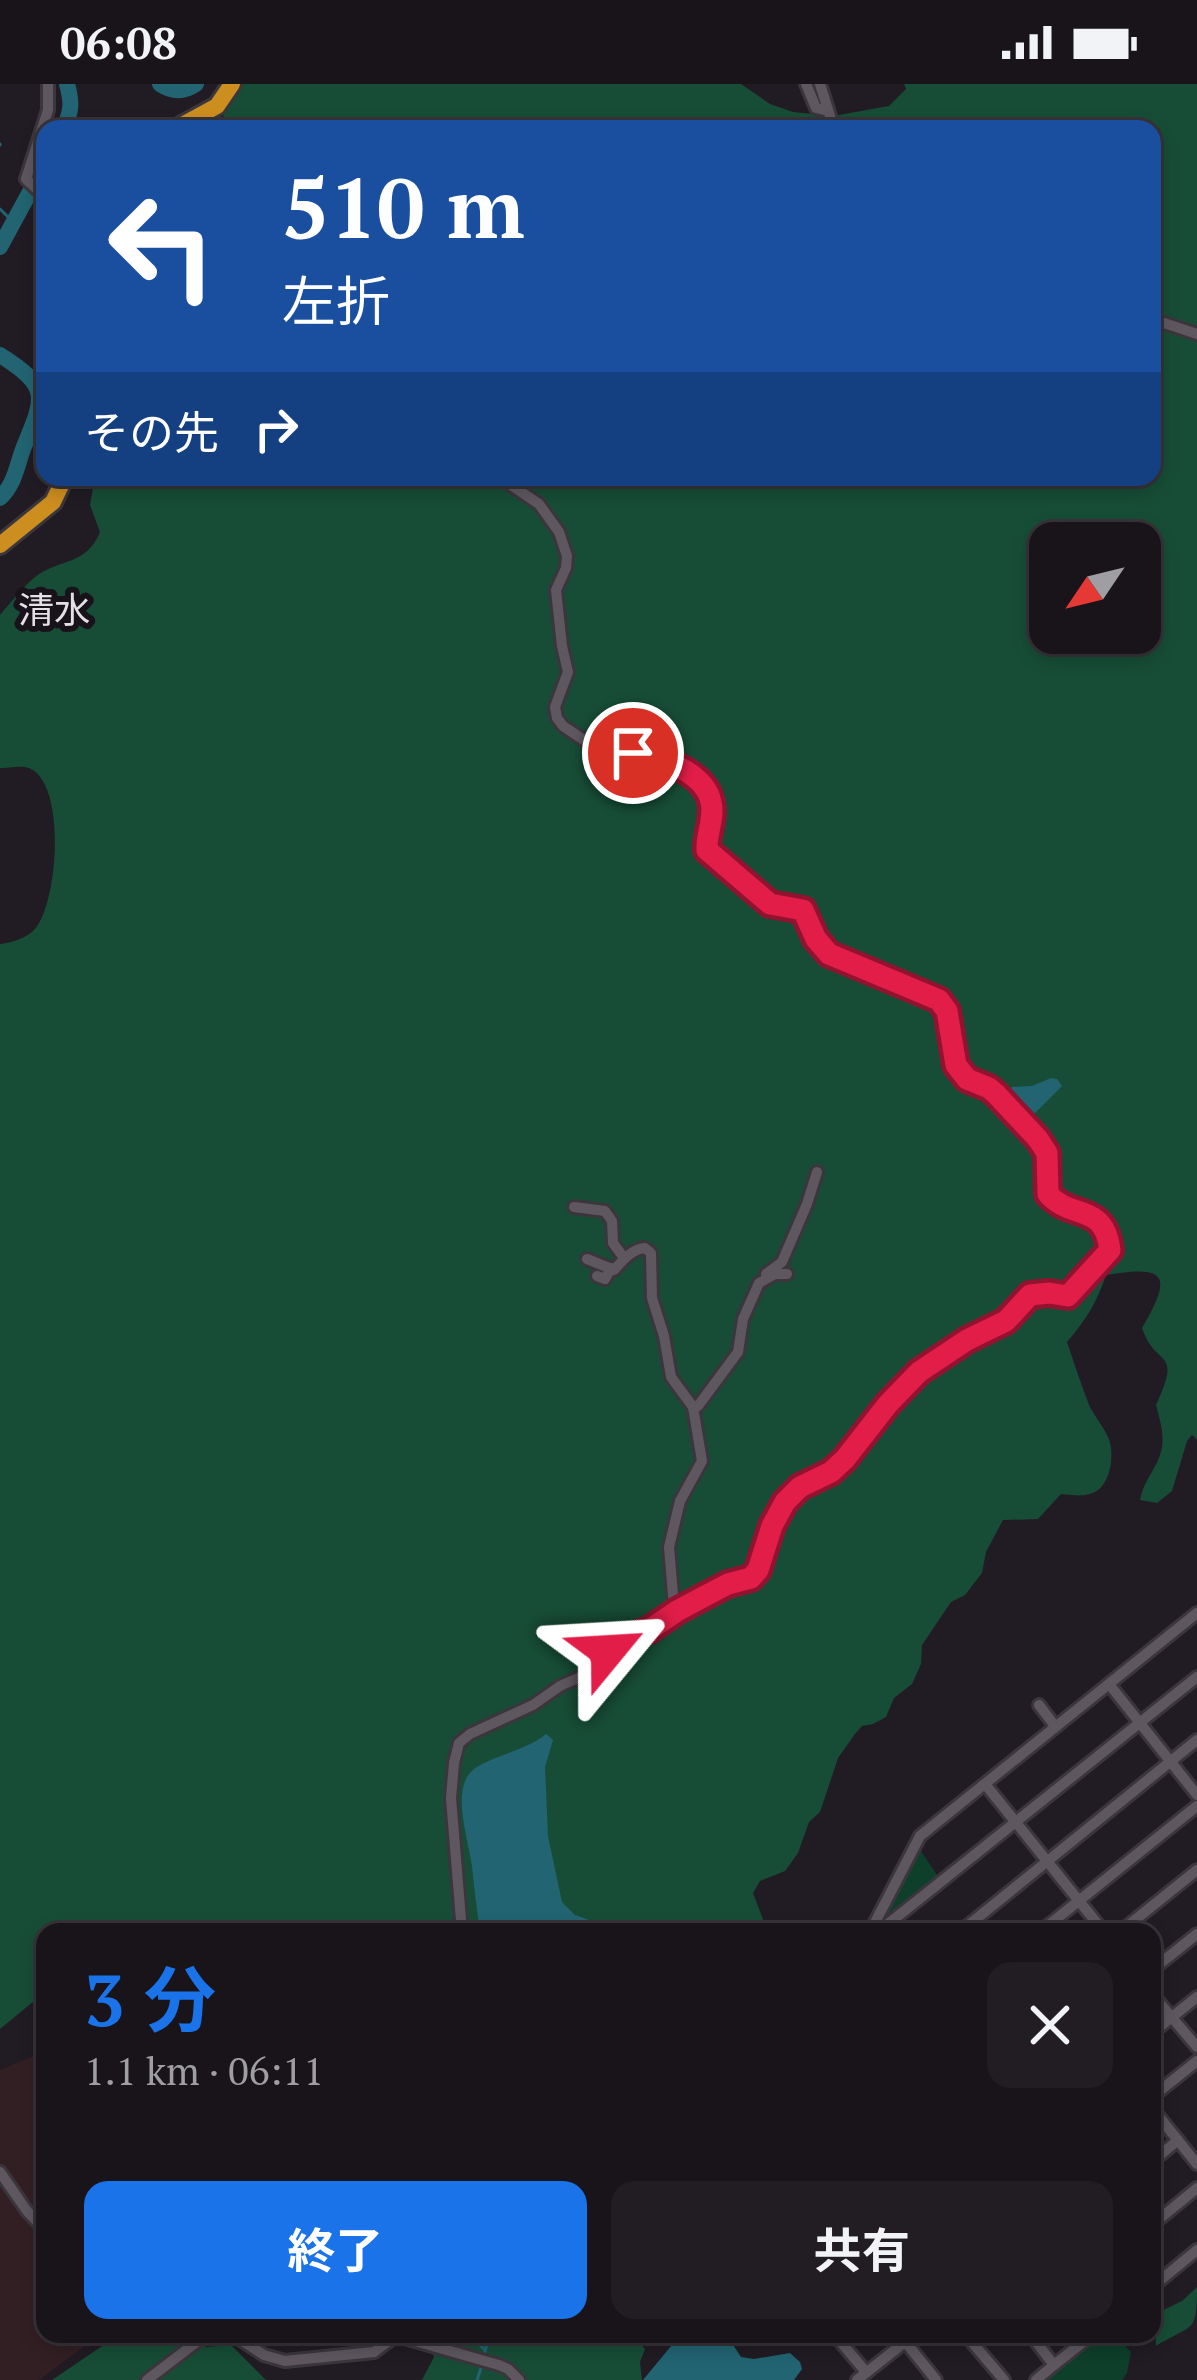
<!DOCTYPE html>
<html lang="ja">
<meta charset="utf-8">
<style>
:root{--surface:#19141a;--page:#221d23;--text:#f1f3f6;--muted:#9f9ea2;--line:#373339;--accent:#1a73e8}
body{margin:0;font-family:"PT Serif","Noto Sans JP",serif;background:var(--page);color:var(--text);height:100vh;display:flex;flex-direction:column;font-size:45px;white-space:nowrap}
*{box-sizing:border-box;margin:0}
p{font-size:39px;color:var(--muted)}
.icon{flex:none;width:66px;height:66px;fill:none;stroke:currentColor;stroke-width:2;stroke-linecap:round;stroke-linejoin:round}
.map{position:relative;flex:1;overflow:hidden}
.details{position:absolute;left:36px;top:1839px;width:1125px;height:420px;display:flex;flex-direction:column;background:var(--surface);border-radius:24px;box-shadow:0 6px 18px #0003,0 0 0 3px var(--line)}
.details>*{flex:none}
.top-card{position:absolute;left:36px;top:36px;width:1125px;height:366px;border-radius:24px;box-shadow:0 6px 18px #0003,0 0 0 3px var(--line);background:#1a4fa0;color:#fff;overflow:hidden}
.needle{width:78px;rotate:235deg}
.tools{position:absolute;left:1029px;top:438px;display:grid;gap:24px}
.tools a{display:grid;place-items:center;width:132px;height:132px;border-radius:24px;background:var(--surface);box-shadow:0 6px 18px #0003,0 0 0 3px var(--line);font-size:60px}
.pin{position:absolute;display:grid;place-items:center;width:102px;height:102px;color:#fff;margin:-51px;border:6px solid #fff;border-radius:50%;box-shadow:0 3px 12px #0007}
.me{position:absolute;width:132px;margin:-66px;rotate:63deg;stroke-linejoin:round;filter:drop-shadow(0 0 9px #0008)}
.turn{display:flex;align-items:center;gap:42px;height:252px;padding:0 48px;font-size:54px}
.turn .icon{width:156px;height:156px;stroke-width:2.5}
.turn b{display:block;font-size:84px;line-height:102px}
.then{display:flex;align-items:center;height:114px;padding:0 48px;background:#0003;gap:24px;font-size:45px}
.round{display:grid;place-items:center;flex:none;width:126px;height:126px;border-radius:24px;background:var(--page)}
.overview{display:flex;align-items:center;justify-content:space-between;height:204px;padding:0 48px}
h1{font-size:72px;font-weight:700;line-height:90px;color:var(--accent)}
.button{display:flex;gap:24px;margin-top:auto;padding:24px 48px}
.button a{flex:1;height:138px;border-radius:24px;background:var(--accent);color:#fff;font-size:48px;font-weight:700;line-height:138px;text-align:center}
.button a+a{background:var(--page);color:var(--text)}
.status{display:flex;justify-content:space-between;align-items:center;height:84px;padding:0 60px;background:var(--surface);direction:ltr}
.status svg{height:33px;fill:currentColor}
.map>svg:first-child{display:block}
.education{fill:#321f23}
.green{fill:#0e3f2b}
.forest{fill:#174d36;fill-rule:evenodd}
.water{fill:#226472}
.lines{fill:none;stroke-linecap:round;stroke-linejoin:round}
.stream{stroke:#226472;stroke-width:3}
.river{stroke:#226472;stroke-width:16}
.minor-casing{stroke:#3b363c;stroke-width:16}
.highway-casing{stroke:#3b363c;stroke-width:22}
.minor{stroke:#5e5760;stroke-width:10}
.highway{stroke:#cd8e20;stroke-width:16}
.route-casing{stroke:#92132f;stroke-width:30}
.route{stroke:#e11d48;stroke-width:21}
.labels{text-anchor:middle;stroke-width:12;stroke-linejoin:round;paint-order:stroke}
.neighbourhood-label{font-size:36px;fill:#e4e0e5;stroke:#18121a}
</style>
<div class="status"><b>06:08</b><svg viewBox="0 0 49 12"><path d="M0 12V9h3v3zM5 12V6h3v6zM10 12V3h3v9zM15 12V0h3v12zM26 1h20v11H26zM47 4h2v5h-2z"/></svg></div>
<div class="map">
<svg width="1197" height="2296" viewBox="0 0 1197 2296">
<rect width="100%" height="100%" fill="#211b23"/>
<g class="education">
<path d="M 45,1967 L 45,2133 L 39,2134 L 0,2081 L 0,1986 Z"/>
<path d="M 0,2094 L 45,2155 L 45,2250 L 101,2250 L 39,2296 L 0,2296 Z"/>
</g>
<g class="green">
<path d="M 917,1761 L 941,1797 L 875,1848 Z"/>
<path d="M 1088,2250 L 1113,2250 L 1131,2268 L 1127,2289 L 1122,2296 L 1041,2296 Z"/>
</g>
<g class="forest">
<path d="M 240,0 L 741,0 L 770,20 L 793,28 L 833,32 L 889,22 L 906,5 L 904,0 L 1197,0 L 1197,1356 L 1192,1351 L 1187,1357 L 1172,1407 L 1157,1419 L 1140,1416 C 1143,1397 1155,1387 1160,1371 C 1166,1354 1160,1337 1156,1321 C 1183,1262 1156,1286 1142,1244 C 1173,1191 1167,1181 1106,1191 C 1097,1218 1086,1236 1067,1258 C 1074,1279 1081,1300 1089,1321 C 1095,1333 1103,1342 1108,1353 C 1115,1368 1111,1397 1098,1406 C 1087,1414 1073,1411 1061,1410 L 1038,1435 L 1003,1436 L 986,1468 L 982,1489 L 965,1511 L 951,1518 L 922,1561 L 921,1580 L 912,1600 L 894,1614 L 886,1633 L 873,1640 L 862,1642 L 855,1650 L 838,1674 L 820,1728 L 809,1738 L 798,1769 L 785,1787 L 760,1797 L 753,1809 L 764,1838 L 759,1848 L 256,1848 L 251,1841 L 245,1848 L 45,1848 L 45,1908 L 0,1945 L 0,860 C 11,859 27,854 35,845 C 58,819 67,699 29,684 C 21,681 8,684 0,684 L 0,531 C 11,518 22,504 35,493 C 60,474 86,482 100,448 L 90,421 L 95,393 L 1152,393 L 1152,45 L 220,45 L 225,26 ZM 1050,459 L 1140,459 L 1140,549 L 1050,549 Z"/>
<path d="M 1197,2203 C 1197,2251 1193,2239 1156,2262 L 1155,2230 L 1182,2217 Z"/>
<path d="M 120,2250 L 191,2250 L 206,2263 L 231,2261 L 266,2296 L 52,2296 Z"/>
<path d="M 426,2250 L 641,2250 L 637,2256 L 645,2265 L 640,2278 L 642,2296 L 422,2296 L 434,2273 Z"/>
</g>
<g class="water">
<path d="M 1051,994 L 1057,995 L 1062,1002 L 1029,1035 L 1022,1030 L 1006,1009 L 1012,1003 L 1032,1002 Z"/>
<path d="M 546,1650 L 553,1656 L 545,1683 L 548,1752 L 562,1818 L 575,1831 L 598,1839 L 603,1848 L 480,1848 C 477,1826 474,1804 472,1782 C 469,1758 452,1709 470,1689 C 482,1674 525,1668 546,1650 Z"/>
<path d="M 681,2250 L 726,2250 L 741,2273 L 754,2275 L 790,2269 L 800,2278 L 802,2285 L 794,2296 L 643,2296 Z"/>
</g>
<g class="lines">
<g class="stream">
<path d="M 0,60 L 0,61"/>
<path d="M 0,125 L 14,139"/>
<path d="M 468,2250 L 484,2265"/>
<path d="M 484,2271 L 487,2260 L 501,2250"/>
<path d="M 477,2296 L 482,2281"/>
</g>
<g class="river">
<path d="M 160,0 C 172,8 183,9 196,0"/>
<path d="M 63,45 C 72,28 72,18 67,0"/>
<path d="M 0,163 L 45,80"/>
<path d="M 0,271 C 49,302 45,312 25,360 C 17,379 16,399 0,414"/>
</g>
<g class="minor-casing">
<g id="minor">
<path d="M 806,0 L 816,24 L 828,27"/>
<path d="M 820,0 L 834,45"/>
<path d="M 45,113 L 26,95 L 48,26 L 48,0"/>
<path d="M 1152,235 L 1197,250"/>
<path d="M 574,1123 L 605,1127 L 612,1137 L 613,1159 L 624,1174"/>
<path d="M 587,1175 L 614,1186 C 623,1176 632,1165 645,1164 L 651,1169 L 652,1214 L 664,1252 L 671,1293 L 693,1323 L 702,1377 L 680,1417 L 669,1463 L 673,1511 L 677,1527"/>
<path d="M 766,1190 L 782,1178 L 807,1120 L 817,1088"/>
<path d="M 597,1192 L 605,1195 L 611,1184"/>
<path d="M 693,1323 L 698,1322 L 738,1268 L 743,1235 L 759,1199 L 775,1190 L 787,1190"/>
<path d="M 1109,1600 L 1197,1711"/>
<path d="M 1039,1621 L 1055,1642"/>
<path d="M 985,1700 L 1104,1848"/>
<path d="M 462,1848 L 451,1714 L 454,1679 L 459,1659 L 470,1650 L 533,1621 L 560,1602 L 594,1587 L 608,1566 L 623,1555 L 648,1546 L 677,1527 L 728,1500 L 751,1494 L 758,1486 L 772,1442 L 786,1418 L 800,1404 L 812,1395 L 831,1388 L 912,1294 L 958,1261 L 1006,1237 L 1030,1211 L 1049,1209 L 1068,1212 L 1110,1165 C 1105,1124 1081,1133 1052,1116 C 1045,1100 1053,1084 1047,1069 C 1041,1053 1008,1024 996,1010 L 989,1004 L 967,995 L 956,981 L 947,927 L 939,916 L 887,892 L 829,870 L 816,855 L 803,826 L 770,820 L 713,771 C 699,756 715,732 710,713 L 693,694 L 670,678 L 653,672 L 597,665 L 563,642 L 557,634 L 555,623 L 568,588 L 562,562 L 556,506 L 566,484 L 567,472 L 559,448 L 539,420 L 499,393"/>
<path d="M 870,1848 L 920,1752 L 1197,1529"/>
<path d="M 878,1848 L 1197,1593"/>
<path d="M 960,1848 L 1197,1656"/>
<path d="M 1040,1848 L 1197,1722"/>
<path d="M 1120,1848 L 1197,1786"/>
<path d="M 1152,1886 L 1197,1850"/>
<path d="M 1152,1910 L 1197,1963"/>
<path d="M 1152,1949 L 1197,1913"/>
<path d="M 1152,2013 L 1197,1977"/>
<path d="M 1152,2024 L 1197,2080"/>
<path d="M 1152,2078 L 1178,2056"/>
<path d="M 0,2088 L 27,2127 L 45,2146"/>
<path d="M 1152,2141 L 1197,2104"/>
<path d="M 1152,2203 L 1197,2166"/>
<path d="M 232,2250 L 264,2271 L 285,2277 L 374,2268 L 398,2250"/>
<path d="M 298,2250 L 306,2253 L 327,2250"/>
<path d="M 772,2250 L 776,2254 L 807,2250"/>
<path d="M 834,2250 L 866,2288"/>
<path d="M 899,2250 L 936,2296"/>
<path d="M 965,2250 L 1004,2296"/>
<path d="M 1030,2250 L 1054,2281 L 1036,2296"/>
<path d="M 394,2251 L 499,2281 L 508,2285 L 519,2296"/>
<path d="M 1054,2281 L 1083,2258 L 1085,2250"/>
<path d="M 147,2296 L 207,2250"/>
<path d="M 857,2296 L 915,2250"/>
</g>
</g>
<g class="highway-casing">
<g id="highway">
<path d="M 175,45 L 217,22 L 232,0"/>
<path d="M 0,461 L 53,418 L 65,393"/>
</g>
</g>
<use href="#minor" class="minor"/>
<use href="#highway" class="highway"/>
</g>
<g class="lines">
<g class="route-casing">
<path id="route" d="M 608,1567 L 623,1556 L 649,1546 L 677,1527 L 705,1512 L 728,1500 L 751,1494 L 758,1486 L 772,1442 L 785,1418 L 800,1403 L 831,1388 L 845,1375 L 888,1320 L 919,1288 L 967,1256 L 1006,1237 L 1030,1211 L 1049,1209 L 1068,1212 L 1110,1166 C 1104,1118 1072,1137 1048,1110 L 1047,1069 L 1038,1055 L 996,1010 L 989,1004 L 967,995 L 956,981 L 947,927 L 939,916 L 829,870 L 816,855 L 803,826 L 770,820 L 707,766 C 706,750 715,734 711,718 C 705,688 659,672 633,669"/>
</g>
<use href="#route" class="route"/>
</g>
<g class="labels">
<g class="neighbourhood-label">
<text x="54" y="539">清水</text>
</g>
</g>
</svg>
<div class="tools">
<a><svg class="needle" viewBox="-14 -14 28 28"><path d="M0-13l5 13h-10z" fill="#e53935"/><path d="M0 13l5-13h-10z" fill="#9f9ea2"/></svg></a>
</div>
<div class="pin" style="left:633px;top:669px;background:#d93025"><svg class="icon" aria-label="arrive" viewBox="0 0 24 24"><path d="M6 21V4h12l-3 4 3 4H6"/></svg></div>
<svg class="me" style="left:608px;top:1567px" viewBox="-20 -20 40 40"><path d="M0-17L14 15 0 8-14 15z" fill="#e11d48" stroke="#fff" stroke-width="4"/></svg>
<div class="top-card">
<div class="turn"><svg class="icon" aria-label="left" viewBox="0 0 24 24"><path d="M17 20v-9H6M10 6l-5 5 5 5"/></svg><div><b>510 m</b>左折</div></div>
<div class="then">その先<svg class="icon" aria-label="right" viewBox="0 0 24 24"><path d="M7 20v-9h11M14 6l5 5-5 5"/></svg></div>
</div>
<section class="details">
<div class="overview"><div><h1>3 分</h1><p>1.1 km · 06:11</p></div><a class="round"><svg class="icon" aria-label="close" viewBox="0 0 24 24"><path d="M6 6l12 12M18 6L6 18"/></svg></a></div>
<div class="button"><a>終了</a><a>共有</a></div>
</section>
</div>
